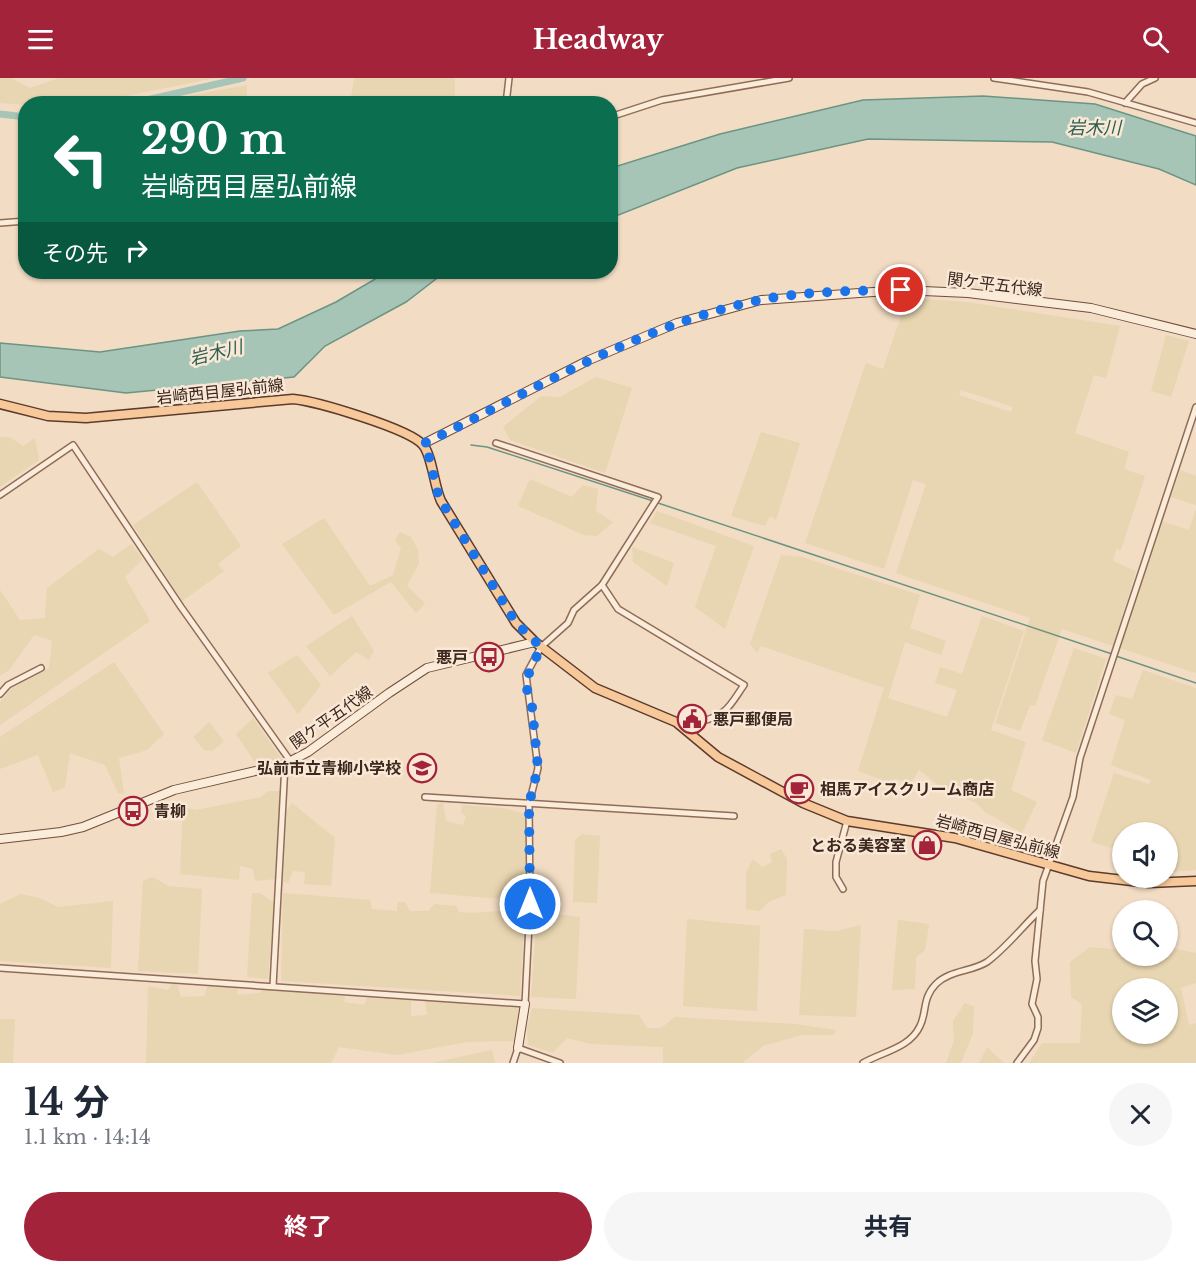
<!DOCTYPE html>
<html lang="ja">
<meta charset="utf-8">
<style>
:root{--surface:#fff;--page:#f6f6f7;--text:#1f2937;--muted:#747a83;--accent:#a3233b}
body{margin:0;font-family:"Libre Baskerville","Noto Sans JP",serif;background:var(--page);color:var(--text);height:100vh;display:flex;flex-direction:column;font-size:22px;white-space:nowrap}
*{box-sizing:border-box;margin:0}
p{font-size:20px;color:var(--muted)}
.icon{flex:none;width:33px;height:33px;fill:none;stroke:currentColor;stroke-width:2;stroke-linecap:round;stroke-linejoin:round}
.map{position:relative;height:985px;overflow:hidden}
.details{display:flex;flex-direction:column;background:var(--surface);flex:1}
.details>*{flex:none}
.guide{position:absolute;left:18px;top:18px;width:600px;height:183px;border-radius:24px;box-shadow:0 2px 4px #0004;background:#0b6e4f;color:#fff;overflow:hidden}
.buttons{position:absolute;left:1112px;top:744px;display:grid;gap:12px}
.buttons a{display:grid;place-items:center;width:66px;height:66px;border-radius:50%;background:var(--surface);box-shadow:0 2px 4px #0004;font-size:30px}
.pin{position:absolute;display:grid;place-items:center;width:51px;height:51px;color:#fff;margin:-26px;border:3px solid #fff;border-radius:50%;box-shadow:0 2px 6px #0007}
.me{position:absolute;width:66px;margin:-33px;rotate:0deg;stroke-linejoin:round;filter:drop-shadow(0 0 4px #0008)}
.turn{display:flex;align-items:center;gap:21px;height:126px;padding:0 24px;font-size:27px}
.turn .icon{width:78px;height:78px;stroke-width:2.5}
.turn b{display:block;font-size:42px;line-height:51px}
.then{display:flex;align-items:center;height:57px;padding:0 24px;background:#0003;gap:12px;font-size:22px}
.round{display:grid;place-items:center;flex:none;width:63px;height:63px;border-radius:32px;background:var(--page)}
.overview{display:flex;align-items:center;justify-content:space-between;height:102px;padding:0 24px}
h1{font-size:36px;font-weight:700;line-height:45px}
.primary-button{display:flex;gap:12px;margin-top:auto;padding:12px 24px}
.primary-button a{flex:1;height:69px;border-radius:36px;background:var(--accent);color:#fff;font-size:24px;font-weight:700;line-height:69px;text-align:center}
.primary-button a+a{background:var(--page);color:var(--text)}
header{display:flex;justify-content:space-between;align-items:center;height:78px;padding:0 24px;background:var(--accent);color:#fff;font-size:27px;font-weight:700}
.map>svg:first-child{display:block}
.farmland{fill:#e8d5b1;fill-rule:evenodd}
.water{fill:#a6c5b6;stroke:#6c9483;stroke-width:1.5}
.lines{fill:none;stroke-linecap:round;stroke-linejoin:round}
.stream{stroke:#6c9483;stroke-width:1.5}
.canal{stroke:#a6c5b6;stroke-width:7}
.street-casing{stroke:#8f6c59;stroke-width:8}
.secondary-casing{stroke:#704d3c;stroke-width:10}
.primary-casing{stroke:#5c3b2d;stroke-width:11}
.street{stroke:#fbebd9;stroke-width:5}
.secondary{stroke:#fbebd9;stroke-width:8}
.primary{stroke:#f7c99a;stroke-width:8}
.route{stroke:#1a73e8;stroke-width:10;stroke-dasharray:0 18}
.labels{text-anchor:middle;stroke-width:5;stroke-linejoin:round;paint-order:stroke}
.street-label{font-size:16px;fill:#3d271e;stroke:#f8e8d5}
.poi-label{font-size:16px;font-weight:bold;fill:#3d271e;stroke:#f8e8d5;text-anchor:end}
.water-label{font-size:18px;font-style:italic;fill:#2c5e52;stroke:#f8e8d5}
</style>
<header><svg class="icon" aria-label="menu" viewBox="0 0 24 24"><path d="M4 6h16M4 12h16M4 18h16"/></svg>Headway<svg class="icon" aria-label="search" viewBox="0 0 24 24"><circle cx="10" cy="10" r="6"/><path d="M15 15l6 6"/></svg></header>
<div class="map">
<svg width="1196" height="985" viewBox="0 0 1196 985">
<rect width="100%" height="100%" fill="#f2dcc4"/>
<g class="farmland">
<path d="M 0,0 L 11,0 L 30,10 L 59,0 L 215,0 L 91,25 L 25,27 L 0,25 Z"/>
<path d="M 357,0 L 455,0 L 455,20 L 449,25 L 350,25 L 354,1 Z"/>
<path d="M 247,7 L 247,25 L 149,25 Z"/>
<path d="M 907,220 L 966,224 L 1120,248 L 1106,300 L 1094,297 L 1075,355 L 1129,374 L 1124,391 L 1145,398 L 1121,472 L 1116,471 L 1113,483 L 1136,493 L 1113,568 L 1062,551 L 1035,628 L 1030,627 L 1020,653 L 995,645 L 1030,540 L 896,495 L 926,406 L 913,402 L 884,491 L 805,465 L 866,285 L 883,291 ZM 961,312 L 1013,329 L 1011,334 L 959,317 Z"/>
<path d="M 1166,257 L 1189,263 L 1171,319 L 1151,313 Z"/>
<path d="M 596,299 L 632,310 L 605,395 L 510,362 L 503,349 L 541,318 L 560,319 Z"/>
<path d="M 761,354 L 800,365 L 776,442 L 770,438 L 765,448 L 731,438 Z"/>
<path d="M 0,359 L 10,359 L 23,368 L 35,360 L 39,382 L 0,409 Z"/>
<path d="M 1180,392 L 1196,398 L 1196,427 L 1171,419 Z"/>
<path d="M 530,401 L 572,419 L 583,407 L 598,411 L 596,433 L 613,444 L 597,458 L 584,457 L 518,428 Z"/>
<path d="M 197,404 L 241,468 L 218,486 L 224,493 L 182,523 L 133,447 Z"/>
<path d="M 1196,431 L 1196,595 L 1119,570 L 1161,443 L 1189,452 Z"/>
<path d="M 657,433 L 754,468 L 725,551 L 695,529 L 716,468 L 650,445 Z"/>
<path d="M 324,440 L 370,508 L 393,497 L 401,470 L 395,462 L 400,454 L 411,459 L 418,472 L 419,485 L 407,508 L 425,525 L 416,535 L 391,504 L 334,537 L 282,466 Z"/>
<path d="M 131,466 L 143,481 L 125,499 L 150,543 L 0,647 L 0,624 L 11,611 L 49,590 L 52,563 L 34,557 L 9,592 L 0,598 L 0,512 L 20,542 L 45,540 L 47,510 L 99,471 L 113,479 Z"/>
<path d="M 632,469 L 674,485 L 667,508 L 633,484 Z"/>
<path d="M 781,477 L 802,479 L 920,517 L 910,550 L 946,563 L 941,577 L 905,564 L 888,620 L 947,639 L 957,612 L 935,605 L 940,589 L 962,596 L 982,538 L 1024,553 L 991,652 L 1026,664 L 1011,712 L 1037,724 L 1022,755 L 985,734 L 977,726 L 938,707 L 919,692 L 911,705 L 896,701 L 885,703 L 858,693 L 884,610 L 761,568 L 757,575 L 750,566 Z"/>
<path d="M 352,538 L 374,573 L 369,582 L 356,574 L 330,598 L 306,568 Z"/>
<path d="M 1074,570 L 1106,581 L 1076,675 L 1042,662 Z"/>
<path d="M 297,577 L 321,607 L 298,636 L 268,595 Z"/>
<path d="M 114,584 L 164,656 L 147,672 L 119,680 L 124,716 L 118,715 L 105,687 L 70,675 L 65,709 L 53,714 L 38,677 L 0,691 L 0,659 Z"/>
<path d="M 1143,592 L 1196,610 L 1196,792 L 1167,794 L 1167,754 L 1122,754 L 1122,773 L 1091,764 L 1114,695 L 1149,706 L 1151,702 L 1111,687 L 1125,642 L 1109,636 L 1116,617 L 1132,621 Z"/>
<path d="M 253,640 L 281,680 L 256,686 L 236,656 Z"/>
<path d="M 209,644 L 224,663 L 213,673 L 204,672 L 193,659 Z"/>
<path d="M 268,713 L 280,713 L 275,801 L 255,803 L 253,791 L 240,788 L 239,802 L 180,796 L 183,729 L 196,732 L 261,719 Z"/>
<path d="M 443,724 L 446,743 L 463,747 L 466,738 L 461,735 L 462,727 L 503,730 L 525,736 L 526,823 L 430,815 L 437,726 Z"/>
<path d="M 292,725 L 335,760 L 331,808 L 304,806 L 305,794 L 293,793 L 288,805 L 283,804 L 287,733 Z"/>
<path d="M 582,756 L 600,758 L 597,825 L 573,824 L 575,762 Z"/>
<path d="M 781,771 L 787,781 L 786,817 L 770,823 L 759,833 L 746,831 L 746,795 L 753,781 L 762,789 L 772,784 L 770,776 Z"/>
<path d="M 153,799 L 168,808 L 202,811 L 198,896 L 138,893 L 143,803 Z"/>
<path d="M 252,815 L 260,815 L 274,825 L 268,901 L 247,899 Z"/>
<path d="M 283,815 L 370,822 L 372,831 L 397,833 L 398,824 L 405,824 L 410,833 L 429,833 L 434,826 L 456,828 L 459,834 L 472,835 L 525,831 L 520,918 L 281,903 Z"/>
<path d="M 21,816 L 39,820 L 58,829 L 113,823 L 111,890 L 0,883 L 0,826 Z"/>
<path d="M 537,833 L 580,839 L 576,921 L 531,919 Z"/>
<path d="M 687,841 L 760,848 L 757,933 L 683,928 Z"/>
<path d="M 898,842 L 929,846 L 925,872 L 916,879 L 915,911 L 892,912 Z"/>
<path d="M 861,847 L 856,939 L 799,937 L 804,851 L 836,853 Z"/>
<path d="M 1090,869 L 1122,872 L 1122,878 L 1167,878 L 1167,869 L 1196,875 L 1196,905 L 1181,910 L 1189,947 L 1196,945 L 1196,985 L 1029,985 L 1042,965 L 1080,965 L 1082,926 L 1071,919 L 1070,884 ZM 1122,910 L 1167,910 L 1167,956 L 1122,956 Z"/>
<path d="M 172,906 L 177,906 L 181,919 L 204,918 L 208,908 L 237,910 L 238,917 L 260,915 L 263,911 L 345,918 L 344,924 L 364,927 L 367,920 L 411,922 L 411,938 L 427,937 L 425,923 L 520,930 L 514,963 L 467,964 L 397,977 L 339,969 L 331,985 L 146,985 L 148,908 L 168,912 Z"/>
<path d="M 965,925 L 974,929 L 973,955 L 961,985 L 946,985 L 954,962 L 953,943 Z"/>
<path d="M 532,930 L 639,937 L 647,950 L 661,950 L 675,939 L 795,946 L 836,952 L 833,957 L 802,957 L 763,968 L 742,985 L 663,985 L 663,969 L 591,966 L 567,960 L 553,975 L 528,967 L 527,951 Z"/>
<path d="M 0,941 L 15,941 L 13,985 L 0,985 Z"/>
<path d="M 987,969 L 1004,985 L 979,985 Z"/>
<path d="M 492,972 L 495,985 L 434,985 L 441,983 Z"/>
</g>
<g class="water">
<path d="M 983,18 L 1095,26 L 1196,58 L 1196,107 L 1159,91 L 1052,64 L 868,61 L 737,90 L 611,140 L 611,90 L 720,56 L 863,22 Z"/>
<path d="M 387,194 L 445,194 L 406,224 L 325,268 L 294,299 L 126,315 L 0,299 L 0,265 L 100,274 L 240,253 L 278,251 L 336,224 Z"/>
</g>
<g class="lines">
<g class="stream">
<path d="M 471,367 L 487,369 L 653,423"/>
<path d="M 658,425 L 1112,576"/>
<path d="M 1116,578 L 1196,605"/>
</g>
<g class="canal">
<path d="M 129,26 L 243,0"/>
<path d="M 0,36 L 26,39"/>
</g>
<g class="street-casing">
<g id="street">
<path d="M 994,0 L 1088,14 L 1196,45"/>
<path d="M 1125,25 L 1142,6 L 1155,0"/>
<path d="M 506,26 L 509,0"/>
<path d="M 610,39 L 662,22 L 789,0"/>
<path d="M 0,145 L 26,143"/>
<path d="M 0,417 L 73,367 L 181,529 L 291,684"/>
<path d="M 602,507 L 618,531 L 744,607 C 730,627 728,636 703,643 L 692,657"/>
<path d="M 0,616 L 8,607 L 41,590"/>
<path d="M 425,719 L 734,738"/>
<path d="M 843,811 L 836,799 L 836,784 L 847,743"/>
<path d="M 0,890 L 525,926 L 530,826 L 529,726 L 538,690 L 526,597 L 541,569 L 568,545 L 574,532 L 602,507 L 658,419 L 496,365"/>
<path d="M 273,908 L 285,686"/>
<path d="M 513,985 L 518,970 L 560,985"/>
<path d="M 863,985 C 882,974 910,970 920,948 C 927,934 922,920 936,906 C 950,892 971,894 987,884 C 1006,870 1023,848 1040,832"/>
<path d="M 1017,985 L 1034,962 L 1038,950 L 1038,939 L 1032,926 L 1037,901 L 1035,883 L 1043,803 L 1073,719 L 1080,680 L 1196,329"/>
</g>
</g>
<g class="secondary-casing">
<g id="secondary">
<path d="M 423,366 L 589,282 L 677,245 L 761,222 L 901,212 L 968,215 L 1091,230 L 1196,256"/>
<path d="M 0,761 L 61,754 L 83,749 L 174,712 L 285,686 L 308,674 L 389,615 L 427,590 L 535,564"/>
<path d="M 518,970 L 525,926"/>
</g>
</g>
<g class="primary-casing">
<path id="primary" d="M 0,326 L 48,338 L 86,340 L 293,321 C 316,323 410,351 423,367 C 432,377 434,408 441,423 L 516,545 L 535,564 L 595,610 L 676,644 L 718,679 L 803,725 L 847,743 L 955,760 L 1089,798 L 1149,805 L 1196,803"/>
</g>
<use href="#street" class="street"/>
<use href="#secondary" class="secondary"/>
<use href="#primary" class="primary"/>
</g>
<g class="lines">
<path class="route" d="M 530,826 L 529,726 L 538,690 L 532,629 L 525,604 L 541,569 L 516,545 L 441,423 C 432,405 434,383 423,366 C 533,313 640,247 760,222 C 805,213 855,213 901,212"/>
</g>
<defs>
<g id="bus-ring" transform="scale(1.5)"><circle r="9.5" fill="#f8e8d5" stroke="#a3233b" stroke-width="1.5"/><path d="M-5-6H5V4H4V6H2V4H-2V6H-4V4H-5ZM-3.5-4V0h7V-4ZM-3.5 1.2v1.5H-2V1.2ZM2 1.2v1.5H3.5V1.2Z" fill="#a3233b"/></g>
<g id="civic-ring" transform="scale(1.5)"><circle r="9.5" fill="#f8e8d5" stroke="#a3233b" stroke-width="1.5"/><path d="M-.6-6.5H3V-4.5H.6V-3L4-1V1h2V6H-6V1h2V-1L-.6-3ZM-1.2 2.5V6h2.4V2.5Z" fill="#a3233b"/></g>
<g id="school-ring" transform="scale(1.5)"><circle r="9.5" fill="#f8e8d5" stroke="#a3233b" stroke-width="1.5"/><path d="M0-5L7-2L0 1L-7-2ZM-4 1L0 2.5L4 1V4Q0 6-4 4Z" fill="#a3233b"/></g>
<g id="cafe-ring" transform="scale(1.5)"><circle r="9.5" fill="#f8e8d5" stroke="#a3233b" stroke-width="1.5"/><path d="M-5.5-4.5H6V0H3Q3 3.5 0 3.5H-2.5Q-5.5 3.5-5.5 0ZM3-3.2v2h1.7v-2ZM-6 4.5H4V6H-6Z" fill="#a3233b"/></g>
<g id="shop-ring" transform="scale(1.5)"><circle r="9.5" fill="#f8e8d5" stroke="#a3233b" stroke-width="1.5"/><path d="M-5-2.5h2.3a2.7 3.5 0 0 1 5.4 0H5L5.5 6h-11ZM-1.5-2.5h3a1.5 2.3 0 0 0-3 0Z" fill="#a3233b"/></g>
</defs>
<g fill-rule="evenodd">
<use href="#bus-ring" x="489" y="579"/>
<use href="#civic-ring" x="692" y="641"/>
<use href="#school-ring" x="422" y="690"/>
<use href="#cafe-ring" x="799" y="711"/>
<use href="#bus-ring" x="133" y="733"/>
<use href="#shop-ring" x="927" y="767"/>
</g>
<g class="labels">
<g class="street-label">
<text transform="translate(995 206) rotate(7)" y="6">関ケ平五代線</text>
<text transform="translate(220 313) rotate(-6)" y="6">岩崎西目屋弘前線</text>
<text transform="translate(331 639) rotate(-35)" y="6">関ケ平五代線</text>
<text transform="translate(998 758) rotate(15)" y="6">岩崎西目屋弘前線</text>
</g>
<g class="poi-label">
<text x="468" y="585">悪戸</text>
<text x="713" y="647" text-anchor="start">悪戸郵便局</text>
<text x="401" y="696">弘前市立青柳小学校</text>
<text x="820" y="717" text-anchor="start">相馬アイスクリーム商店</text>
<text x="154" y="739" text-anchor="start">青柳</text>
<text x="906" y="773">とおる美容室</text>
</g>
<g class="water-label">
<text x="1094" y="56">岩木川</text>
<text transform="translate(216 275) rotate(-14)" y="6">岩木川</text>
</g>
</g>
</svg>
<div class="buttons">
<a><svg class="icon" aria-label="sound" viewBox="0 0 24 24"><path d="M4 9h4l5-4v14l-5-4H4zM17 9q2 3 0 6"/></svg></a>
<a><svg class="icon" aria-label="search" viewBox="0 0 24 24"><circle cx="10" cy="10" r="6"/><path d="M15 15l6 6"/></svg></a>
<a><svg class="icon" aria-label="layers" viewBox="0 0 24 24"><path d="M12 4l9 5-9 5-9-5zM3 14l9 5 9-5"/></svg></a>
</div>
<div class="pin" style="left:901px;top:212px;background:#d93025"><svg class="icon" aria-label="arrive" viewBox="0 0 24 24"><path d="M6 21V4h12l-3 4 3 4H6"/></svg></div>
<svg class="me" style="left:530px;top:826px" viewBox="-20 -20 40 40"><circle r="17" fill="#1a73e8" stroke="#fff" stroke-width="3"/><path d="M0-11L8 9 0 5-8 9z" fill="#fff"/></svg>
<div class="guide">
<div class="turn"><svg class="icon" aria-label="left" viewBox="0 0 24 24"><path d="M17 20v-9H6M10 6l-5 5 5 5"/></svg><div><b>290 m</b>岩崎西目屋弘前線</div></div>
<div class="then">その先<svg class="icon" aria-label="right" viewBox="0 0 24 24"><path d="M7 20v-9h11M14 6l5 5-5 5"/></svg></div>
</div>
</div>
<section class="details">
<div class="overview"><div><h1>14 分</h1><p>1.1 km · 14:14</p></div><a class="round"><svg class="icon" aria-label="close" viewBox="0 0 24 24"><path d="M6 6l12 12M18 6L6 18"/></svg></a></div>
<div class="primary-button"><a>終了</a><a>共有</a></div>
</section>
